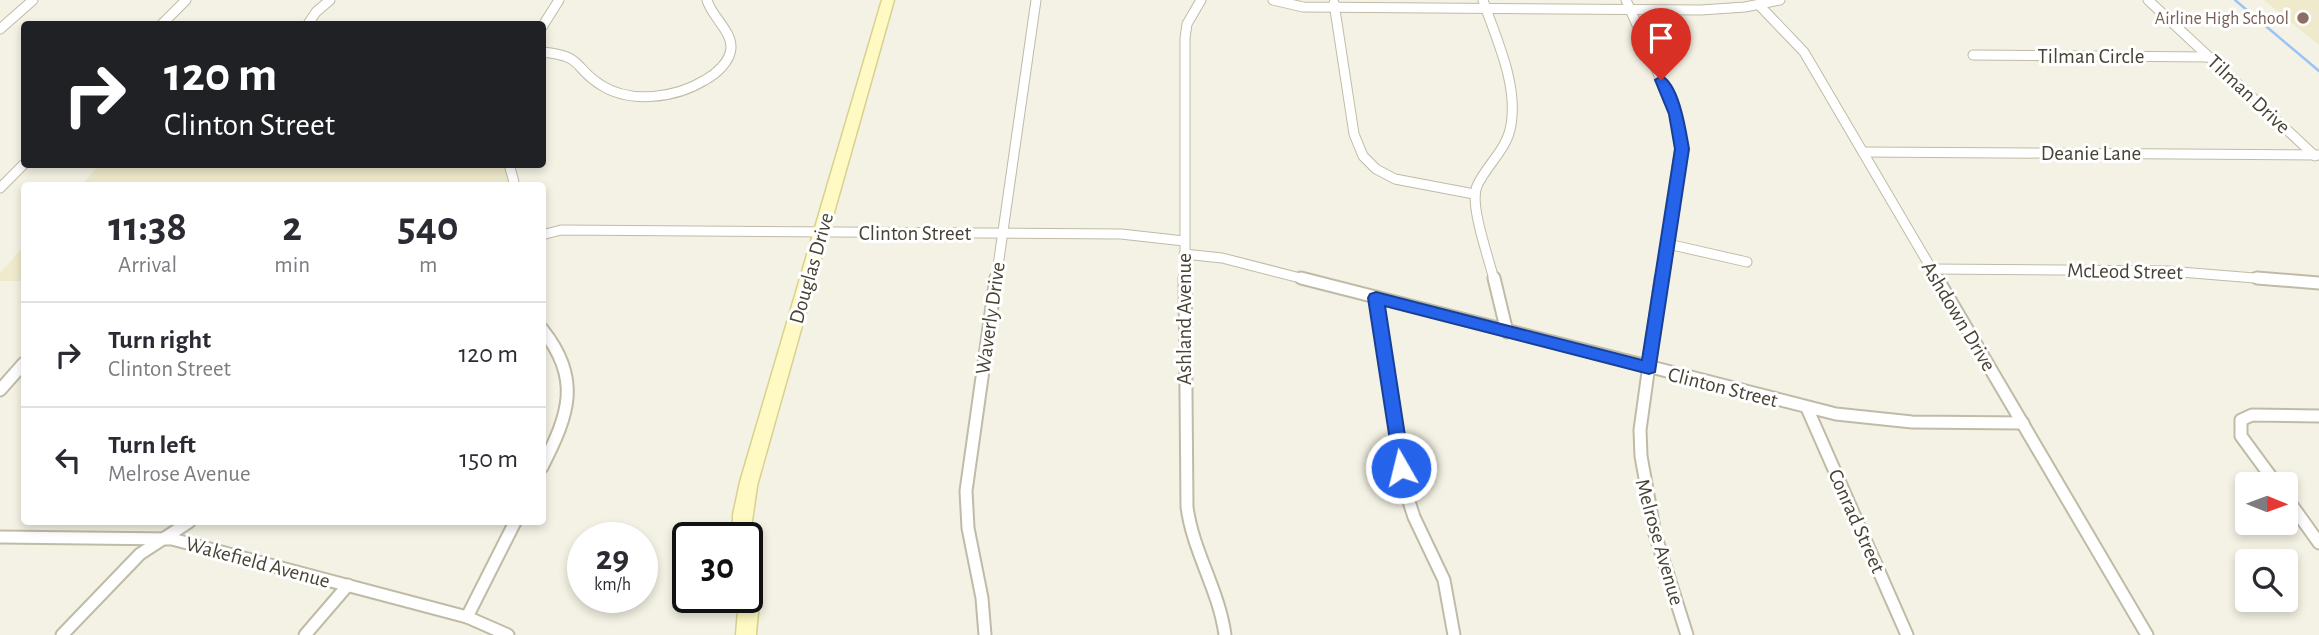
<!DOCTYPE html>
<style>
:root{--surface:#fff;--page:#f7f7f7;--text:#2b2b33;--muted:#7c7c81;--line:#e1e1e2}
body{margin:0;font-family:"Alegreya Sans",sans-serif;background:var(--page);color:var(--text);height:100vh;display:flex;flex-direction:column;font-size:26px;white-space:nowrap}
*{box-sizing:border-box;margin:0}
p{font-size:23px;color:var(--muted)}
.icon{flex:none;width:38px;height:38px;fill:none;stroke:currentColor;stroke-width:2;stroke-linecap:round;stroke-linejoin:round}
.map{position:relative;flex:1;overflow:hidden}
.details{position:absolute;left:21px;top:182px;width:525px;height:343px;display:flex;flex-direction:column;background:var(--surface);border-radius:7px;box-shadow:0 4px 10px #0003}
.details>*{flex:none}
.top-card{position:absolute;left:21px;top:21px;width:525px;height:147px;border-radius:7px;box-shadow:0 4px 10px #0003;background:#202124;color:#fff;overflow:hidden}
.needle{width:46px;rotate:91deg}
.tools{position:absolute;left:2235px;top:472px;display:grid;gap:14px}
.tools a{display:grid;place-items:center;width:63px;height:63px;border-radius:7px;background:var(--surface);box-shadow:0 4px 10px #0003;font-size:35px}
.speed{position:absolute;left:567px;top:522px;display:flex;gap:14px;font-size:35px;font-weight:700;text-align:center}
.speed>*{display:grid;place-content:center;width:91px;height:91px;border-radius:50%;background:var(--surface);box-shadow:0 4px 10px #0003;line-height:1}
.speed small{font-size:18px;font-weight:400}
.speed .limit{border:4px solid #111;border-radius:10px;background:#fff;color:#111}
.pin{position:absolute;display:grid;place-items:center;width:60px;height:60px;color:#fff;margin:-72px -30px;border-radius:50% 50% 50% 0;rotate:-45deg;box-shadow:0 0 7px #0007}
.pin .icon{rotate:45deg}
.me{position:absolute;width:77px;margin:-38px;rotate:352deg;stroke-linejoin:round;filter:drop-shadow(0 0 5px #0008)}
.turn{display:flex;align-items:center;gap:24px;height:147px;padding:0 28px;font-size:32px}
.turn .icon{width:91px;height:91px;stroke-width:2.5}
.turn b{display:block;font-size:49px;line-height:60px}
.eta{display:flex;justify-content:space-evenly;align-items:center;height:119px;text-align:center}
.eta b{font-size:42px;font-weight:700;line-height:49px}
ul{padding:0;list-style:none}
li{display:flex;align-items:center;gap:21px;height:105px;padding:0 28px;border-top:2px solid var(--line)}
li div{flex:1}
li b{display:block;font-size:26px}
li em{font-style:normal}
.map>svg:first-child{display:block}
.education{fill:#efeacc}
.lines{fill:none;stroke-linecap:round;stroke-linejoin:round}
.stream{stroke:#9ac3f7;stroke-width:2.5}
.street-far1-casing{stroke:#c0bba6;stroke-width:11}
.street-casing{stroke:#c0bba6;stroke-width:15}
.secondary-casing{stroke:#d8d18f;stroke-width:3}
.street-far1{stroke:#fff;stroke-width:9}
.street{stroke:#fff;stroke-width:11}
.secondary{fill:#fffac3;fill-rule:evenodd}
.route{fill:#2563eb;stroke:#184099;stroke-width:2}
.education-dot{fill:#8d6e63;stroke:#fff;stroke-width:2.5}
.labels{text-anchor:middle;stroke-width:6;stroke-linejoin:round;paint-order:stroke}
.far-education-label{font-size:18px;fill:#785e54;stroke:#fff;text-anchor:end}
.street-label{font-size:21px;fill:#474233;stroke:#fff}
</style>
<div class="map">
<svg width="2319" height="635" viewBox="0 0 2319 635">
<rect width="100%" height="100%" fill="#f4f2e4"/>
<g class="education">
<path d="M 2264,0 L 2319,0 L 2319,45 L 2309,37 Z"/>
<path d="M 100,164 L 509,165 L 515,186 L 81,186 Z"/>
<path d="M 24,246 L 24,281 L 0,281 L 0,273 Z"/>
</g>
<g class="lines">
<path class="stream" d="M 2235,0 L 2319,71"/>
<g class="street-far1-casing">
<g id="street-far1">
<path d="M 1273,0 L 1303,7 L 1701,10 L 1745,7 L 1780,0"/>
<path d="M 1483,0 C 1496,39 1518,83 1511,125 C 1507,150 1487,164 1477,186 C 1469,205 1489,258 1494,280"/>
<path d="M 1626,0 L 1676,114 L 1681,139 L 1661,280"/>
<path d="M 2148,0 L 2315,156"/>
<path d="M 1334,3 L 1354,134 L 1363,156 L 1376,169 L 1395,179 L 1474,194"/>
<path d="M 1759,5 L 1804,52 L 1938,280"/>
<path d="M 162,24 L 186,0"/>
<path d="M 308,24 L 316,12 L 330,0"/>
<path d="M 542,27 L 559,0"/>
<path d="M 0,29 L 33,0"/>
<path d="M 542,52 C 585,56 572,67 601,85 C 630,104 676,98 705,80 C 716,74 730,62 731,48 C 732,31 711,16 707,0"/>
<path d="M 1973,55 L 2209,57"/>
<path d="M 1863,152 L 2319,155"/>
<path d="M 509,164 L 515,186"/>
<path d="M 0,188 L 24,164"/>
<path d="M 542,235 L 561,230 L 1121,234 L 1184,241"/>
<path d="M 1668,244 L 1747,262"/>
<path d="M 1184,254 L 1222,258 L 1308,280"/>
<path d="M 1931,269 L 2168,271 L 2279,280"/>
<path d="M 996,280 L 1036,0"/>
<path d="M 1185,280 L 1185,38 L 1187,24 L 1201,0"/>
</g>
</g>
<g class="street-casing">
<g id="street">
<path d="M 1185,278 L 1187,507 C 1193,552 1219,590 1225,635"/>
<path d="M 1301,278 L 1836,414 L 1912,422 L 2023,423"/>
<path d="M 1494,278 L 1507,332"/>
<path d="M 1661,278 L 1640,430 L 1641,456 L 1655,534 L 1687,635"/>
<path d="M 1937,278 L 2147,635"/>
<path d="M 2257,278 L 2319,283"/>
<path d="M 1376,298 L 1404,486 L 1414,517 L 1444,580 L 1454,635"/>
<path d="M 542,329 C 582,379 569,414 542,467"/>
<path d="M 0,390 L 24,363"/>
<path d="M 1807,408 L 1907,635"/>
<path d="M 2277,485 L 2241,436 L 2241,420 L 2252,415 L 2319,416"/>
<path d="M 2286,497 L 2319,543"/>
<path d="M 0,537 L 172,539 L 467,617 L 508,635"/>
<path d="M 467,617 L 515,522"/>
<path d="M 62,635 L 140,554 L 189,522"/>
<path d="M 305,635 L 348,585"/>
<path d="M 985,635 L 982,598 L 968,528 L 966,491 L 996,278"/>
</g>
</g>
<g class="secondary-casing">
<g id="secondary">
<path d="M 882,0 L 894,0 L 758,482 C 755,494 751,538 747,543 L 747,537 L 733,537 L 733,515 L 740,482 Z"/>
<path d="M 747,568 L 754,570 C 763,589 757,615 756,635 L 736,635 L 739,597 L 747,597 Z"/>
</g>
</g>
<use href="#street-far1" class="street-far1"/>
<use href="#street" class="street"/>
<use href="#secondary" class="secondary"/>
</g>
<path class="route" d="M 1661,76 C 1679,83 1686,132 1689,149 L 1655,372 L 1649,374 L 1385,306 L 1410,468 L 1407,473 L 1395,473 L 1368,298 L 1370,294 L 1376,292 L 1642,360 L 1675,149 L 1669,114 L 1655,80 Z"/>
<circle class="education-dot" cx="2303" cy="18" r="7"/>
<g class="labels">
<g class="far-education-label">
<text x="2289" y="24">Airline High School</text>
</g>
<g class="street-label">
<text x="2091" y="63">Tilman Circle</text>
<text transform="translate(2249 94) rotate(43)" y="7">Tilman Drive</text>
<text x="2091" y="160">Deanie Lane</text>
<text x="915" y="240">Clinton Street</text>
<text transform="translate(811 268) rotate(-74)" y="7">Douglas Drive</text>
<text transform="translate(2125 271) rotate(1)" y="7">McLeod Street</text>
<text transform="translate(1959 316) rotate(59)" y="7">Ashdown Drive</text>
<text transform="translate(990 318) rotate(-82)" y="7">Waverly Drive</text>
<text transform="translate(1184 319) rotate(-90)" y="7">Ashland Avenue</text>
<text transform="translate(1723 387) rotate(14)" y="7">Clinton Street</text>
<text transform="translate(1857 521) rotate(66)" y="7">Conrad Street</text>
<text transform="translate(1660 542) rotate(74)" y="7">Melrose Avenue</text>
<text transform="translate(258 562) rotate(15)" y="7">Wakefield Avenue</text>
</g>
</g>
</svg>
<div class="tools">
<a><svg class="needle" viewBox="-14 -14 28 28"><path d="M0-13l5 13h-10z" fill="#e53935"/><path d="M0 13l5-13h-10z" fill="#7c7c81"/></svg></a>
<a><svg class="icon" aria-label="search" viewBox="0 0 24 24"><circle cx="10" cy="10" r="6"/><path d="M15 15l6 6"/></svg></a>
</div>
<div class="speed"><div>29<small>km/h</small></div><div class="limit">30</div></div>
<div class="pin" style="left:1661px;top:80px;background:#d93025"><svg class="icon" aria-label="arrive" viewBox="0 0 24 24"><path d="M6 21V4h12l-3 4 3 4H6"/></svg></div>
<svg class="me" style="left:1401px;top:468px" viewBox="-20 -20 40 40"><circle r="17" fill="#2563eb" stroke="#fff" stroke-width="3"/><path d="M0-11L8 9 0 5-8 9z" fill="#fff"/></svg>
<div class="top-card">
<div class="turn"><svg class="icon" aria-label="right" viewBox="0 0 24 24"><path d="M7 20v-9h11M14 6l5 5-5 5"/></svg><div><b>120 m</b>Clinton Street</div></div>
</div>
<section class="details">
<div class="eta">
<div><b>11:38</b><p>Arrival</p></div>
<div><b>2</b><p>min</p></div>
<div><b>540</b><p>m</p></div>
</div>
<ul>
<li><svg class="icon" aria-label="right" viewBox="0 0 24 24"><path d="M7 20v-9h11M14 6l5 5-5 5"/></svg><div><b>Turn right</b><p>Clinton Street</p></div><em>120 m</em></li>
<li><svg class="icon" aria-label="left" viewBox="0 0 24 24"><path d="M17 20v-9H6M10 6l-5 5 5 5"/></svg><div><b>Turn left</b><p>Melrose Avenue</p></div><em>150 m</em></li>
</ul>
</section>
</div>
